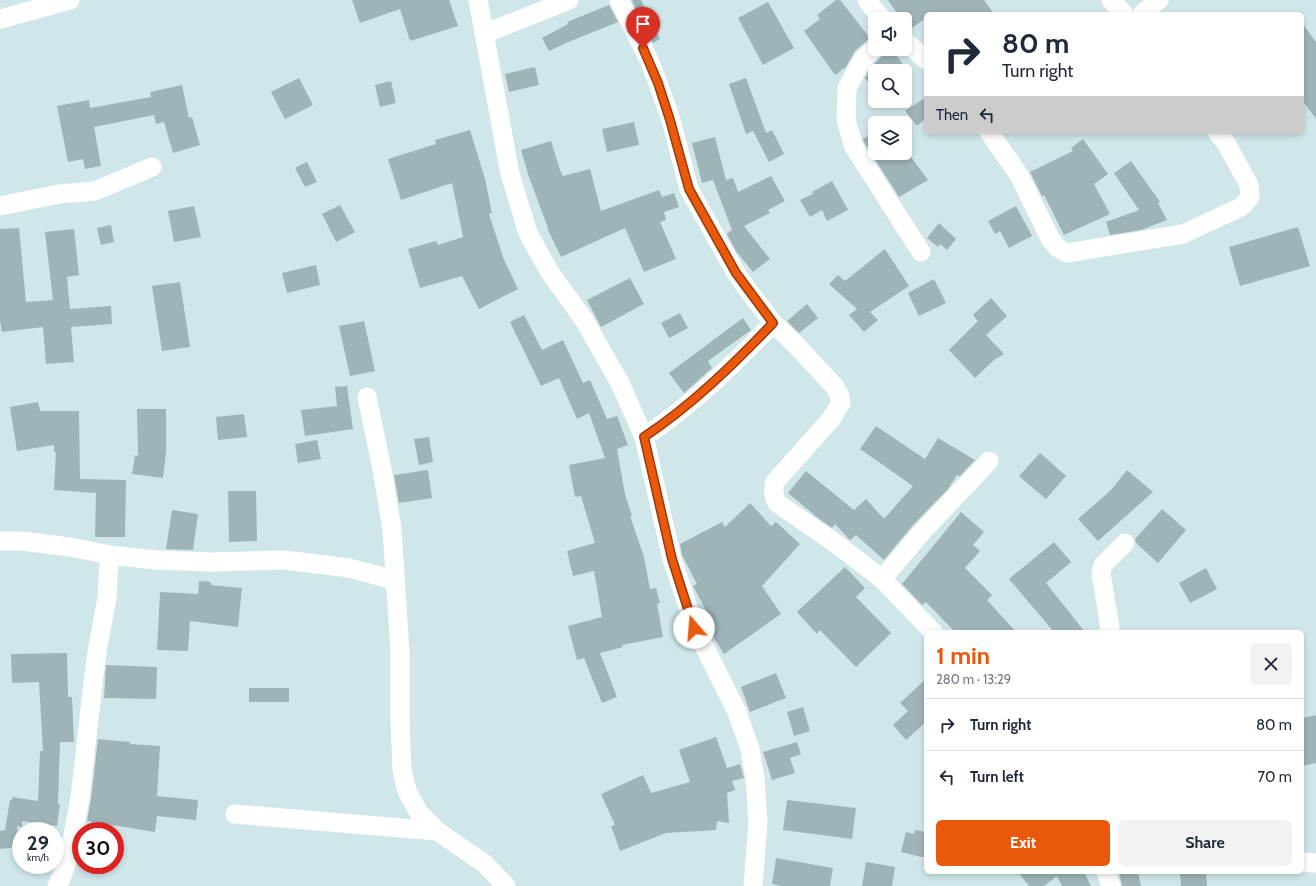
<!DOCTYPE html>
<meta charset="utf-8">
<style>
:root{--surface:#fff;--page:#f2f2f3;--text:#1f2937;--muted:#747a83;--line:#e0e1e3;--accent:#ea580c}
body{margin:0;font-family:Cabin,sans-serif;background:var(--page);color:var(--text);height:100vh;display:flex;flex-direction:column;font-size:15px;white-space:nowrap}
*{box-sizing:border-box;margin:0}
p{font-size:13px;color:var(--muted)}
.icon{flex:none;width:22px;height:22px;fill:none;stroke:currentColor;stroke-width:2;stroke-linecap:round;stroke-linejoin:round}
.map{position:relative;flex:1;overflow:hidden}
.drawer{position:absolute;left:924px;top:630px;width:380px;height:244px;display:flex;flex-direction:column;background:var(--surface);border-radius:6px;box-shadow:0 2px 6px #0003}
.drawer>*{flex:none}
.guide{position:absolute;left:924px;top:12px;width:380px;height:122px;border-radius:6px;box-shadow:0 2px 6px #0003;background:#fff;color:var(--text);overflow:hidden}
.tools{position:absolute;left:868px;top:12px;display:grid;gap:8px}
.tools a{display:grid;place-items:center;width:44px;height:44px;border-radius:6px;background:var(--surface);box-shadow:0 2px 6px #0003;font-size:20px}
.speed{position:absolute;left:12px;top:822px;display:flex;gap:8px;font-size:20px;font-weight:700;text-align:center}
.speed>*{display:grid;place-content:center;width:52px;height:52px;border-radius:50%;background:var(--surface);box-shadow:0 2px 6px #0003;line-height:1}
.speed small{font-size:10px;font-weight:400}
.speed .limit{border:6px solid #d22;background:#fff;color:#111}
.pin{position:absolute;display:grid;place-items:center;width:34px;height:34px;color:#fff;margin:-41px -17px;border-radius:50% 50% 50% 0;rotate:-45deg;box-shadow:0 0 4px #0007}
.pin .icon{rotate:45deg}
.me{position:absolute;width:44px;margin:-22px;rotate:342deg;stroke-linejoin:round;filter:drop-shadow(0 0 3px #0008)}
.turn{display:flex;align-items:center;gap:14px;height:84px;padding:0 12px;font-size:18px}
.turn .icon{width:52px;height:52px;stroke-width:2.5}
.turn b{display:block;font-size:28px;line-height:34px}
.then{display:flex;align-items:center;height:38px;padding:0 12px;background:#0003;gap:8px;font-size:15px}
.round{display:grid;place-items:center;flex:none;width:42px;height:42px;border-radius:6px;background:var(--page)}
.headline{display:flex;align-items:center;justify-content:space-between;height:68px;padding:0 12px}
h1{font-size:24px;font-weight:700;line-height:30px;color:var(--accent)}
.button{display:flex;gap:8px;margin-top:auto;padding:8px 12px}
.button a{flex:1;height:46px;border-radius:6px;background:var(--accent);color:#fff;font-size:16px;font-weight:700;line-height:46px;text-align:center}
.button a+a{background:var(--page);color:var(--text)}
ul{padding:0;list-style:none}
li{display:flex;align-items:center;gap:12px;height:52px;padding:0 12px;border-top:1px solid var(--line)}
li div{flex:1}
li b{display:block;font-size:15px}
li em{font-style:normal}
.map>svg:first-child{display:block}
.building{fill:#9eb4b6}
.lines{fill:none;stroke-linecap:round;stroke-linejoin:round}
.street{stroke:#fff;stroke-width:19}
.route-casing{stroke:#983908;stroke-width:10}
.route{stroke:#ea580c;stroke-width:7}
</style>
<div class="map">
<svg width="1316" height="886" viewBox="0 0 1316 886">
<rect width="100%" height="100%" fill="#d0e7e9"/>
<g class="building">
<path d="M 352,0 L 449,0 L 458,26 L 410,41 L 400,9 L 360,23 Z"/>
<path d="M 633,0 L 641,0 L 660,39 L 653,43 L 632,1 Z"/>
<path d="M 836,0 L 840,0 L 870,38 L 855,51 L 846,67 L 835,75 L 804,31 L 820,19 L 817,15 Z"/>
<path d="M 888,0 L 984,0 L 994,14 L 926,14 L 926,18 L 909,30 L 905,24 L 905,19 L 901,19 Z"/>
<path d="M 768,2 L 794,48 L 763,65 L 738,18 Z"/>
<path d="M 609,5 L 618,22 L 566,43 L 549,51 L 542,38 L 568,24 L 567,22 Z"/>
<path d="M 1302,23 L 1316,42 L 1316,119 L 1302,100 Z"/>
<path d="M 892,50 L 908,71 L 875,71 L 875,91 L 865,78 L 872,66 L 883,55 L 885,56 Z"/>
<path d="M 535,67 L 539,85 L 509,92 L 505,74 Z"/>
<path d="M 299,78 L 313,105 L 285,119 L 271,92 Z"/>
<path d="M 746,78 L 766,133 L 772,130 L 784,154 L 769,162 L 753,131 L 746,134 L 729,84 Z"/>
<path d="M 391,81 L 396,103 L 380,107 L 375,85 Z"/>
<path d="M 182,85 L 189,118 L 192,117 L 200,145 L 173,153 L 164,122 L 156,124 L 154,115 L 94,127 L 101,166 L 85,169 L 83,159 L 68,162 L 57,106 L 89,100 L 90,108 L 151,97 L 150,92 Z"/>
<path d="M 926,97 L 926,118 L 917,126 L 905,111 Z"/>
<path d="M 634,122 L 639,145 L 607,152 L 602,129 Z"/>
<path d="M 470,130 L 485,179 L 492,213 L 489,214 L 504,260 L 518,289 L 479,309 L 462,276 L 420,288 L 408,249 L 436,241 L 438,245 L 463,237 L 452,183 L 401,200 L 388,159 L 436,144 L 435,140 Z"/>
<path d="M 875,132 L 875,153 L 908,153 L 928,180 L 899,197 L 864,142 L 863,139 Z"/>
<path d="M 715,137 L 726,180 L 733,178 L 738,192 L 771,176 L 785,201 L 768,210 L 770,213 L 744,226 L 770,259 L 753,272 L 736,251 L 727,234 L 732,230 L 713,180 L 702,183 L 692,143 Z"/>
<path d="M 1083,139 L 1108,174 L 1094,184 L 1110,214 L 1064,235 L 1044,195 L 1042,196 L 1030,172 L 1073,151 L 1071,148 Z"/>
<path d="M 551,141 L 560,170 L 563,176 L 590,169 L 601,211 L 659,190 L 662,197 L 674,193 L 679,207 L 664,212 L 666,220 L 660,222 L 676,259 L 644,272 L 625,228 L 561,257 L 547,228 L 548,228 L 528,174 L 521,150 Z"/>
<path d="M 1131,161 L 1160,202 L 1158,203 L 1167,220 L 1141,230 L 1110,235 L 1106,222 L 1139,210 L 1114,173 Z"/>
<path d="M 307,162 L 317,182 L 305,187 L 295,168 Z"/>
<path d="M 832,181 L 848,210 L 827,221 L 822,210 L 810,217 L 800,200 L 813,194 L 812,192 Z"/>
<path d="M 340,205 L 355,232 L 336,242 L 322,214 Z"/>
<path d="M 194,206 L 201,237 L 174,242 L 168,211 Z"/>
<path d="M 1016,206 L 1032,236 L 1009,248 L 1000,231 L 995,234 L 988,221 Z"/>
<path d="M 939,223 L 956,239 L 947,250 L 940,244 L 938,247 L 927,238 Z"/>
<path d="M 111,225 L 114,242 L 101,245 L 97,228 Z"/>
<path d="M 1298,227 L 1310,266 L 1240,286 L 1229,247 Z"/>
<path d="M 19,228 L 26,302 L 53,300 L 45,232 L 74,229 L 79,275 L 67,277 L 70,309 L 111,306 L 112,324 L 71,327 L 74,362 L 46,364 L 43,327 L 2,332 L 0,320 L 0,229 Z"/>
<path d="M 885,249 L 909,286 L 870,312 L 878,320 L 864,332 L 849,315 L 857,309 L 829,284 L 838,275 L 845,281 Z"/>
<path d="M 316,265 L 320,285 L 287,293 L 282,273 Z"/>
<path d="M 630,278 L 644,304 L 601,327 L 587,300 Z"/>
<path d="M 934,279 L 946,303 L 919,316 L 908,293 Z"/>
<path d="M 180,282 L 190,347 L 162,351 L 152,286 Z"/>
<path d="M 991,298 L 1007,316 L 986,335 L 1004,354 L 994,360 L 975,378 L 949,350 L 978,321 L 973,315 Z"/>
<path d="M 807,304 L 818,318 L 799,333 L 787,321 Z"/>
<path d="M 680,313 L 688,328 L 669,338 L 661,323 Z"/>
<path d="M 524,315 L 542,350 L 563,340 L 583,383 L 590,380 L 607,419 L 617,416 L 628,445 L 617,449 L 625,494 L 632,516 L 630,516 L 644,557 L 650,589 L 656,588 L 660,603 L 657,604 L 663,637 L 622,645 L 623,647 L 600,653 L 617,697 L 602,703 L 584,658 L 577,660 L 568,626 L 602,617 L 594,571 L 573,576 L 567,551 L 595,543 L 581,496 L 575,497 L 569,465 L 605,458 L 589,413 L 577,419 L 559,378 L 541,386 L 510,322 Z"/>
<path d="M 743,318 L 751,330 L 708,361 L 712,368 L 684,393 L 669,373 Z"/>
<path d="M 364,321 L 375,371 L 350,376 L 339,326 Z"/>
<path d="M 347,386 L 353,429 L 305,436 L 301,410 L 337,406 L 335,387 Z"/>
<path d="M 38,402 L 40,411 L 79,411 L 80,479 L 126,480 L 125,537 L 95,537 L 96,493 L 54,490 L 56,452 L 54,452 L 54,445 L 17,451 L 10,407 Z"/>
<path d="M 137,409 L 166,409 L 166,452 L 163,478 L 132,474 L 135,455 L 138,456 Z"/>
<path d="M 244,414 L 247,437 L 218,440 L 216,417 Z"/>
<path d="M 876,426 L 925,459 L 938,438 L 975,460 L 960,476 L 957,475 L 948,489 L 913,525 L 884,560 L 856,535 L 850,540 L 835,524 L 832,528 L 818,518 L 788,493 L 806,471 L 854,510 L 866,499 L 884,519 L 913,486 L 860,449 Z"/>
<path d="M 429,437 L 433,462 L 419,465 L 414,439 Z"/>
<path d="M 317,440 L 321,459 L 298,463 L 295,444 Z"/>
<path d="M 1040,453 L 1066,476 L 1046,499 L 1019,476 Z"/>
<path d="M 428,470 L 432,498 L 399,503 L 394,475 Z"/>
<path d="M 1127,470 L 1153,492 L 1098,541 L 1078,519 L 1111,490 Z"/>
<path d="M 228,491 L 256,491 L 257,541 L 229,542 Z"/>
<path d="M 750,503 L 771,526 L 776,522 L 800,544 L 762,586 L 781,614 L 724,654 L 706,626 L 712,622 L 693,586 L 697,584 L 682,555 L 680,544 L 722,522 L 725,527 Z"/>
<path d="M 1162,509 L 1186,530 L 1158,563 L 1136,543 L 1135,539 Z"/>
<path d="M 172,510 L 198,514 L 193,550 L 166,549 Z"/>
<path d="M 961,512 L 984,532 L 973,545 L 980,551 L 965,568 L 992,595 L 987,600 L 1016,632 L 955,632 L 926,602 L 922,605 L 902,584 Z"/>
<path d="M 1054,542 L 1071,562 L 1046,583 L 1085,632 L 1054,632 L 1009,579 Z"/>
<path d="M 845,567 L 865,588 L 856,597 L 891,633 L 856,667 L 820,630 L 817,634 L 797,612 Z"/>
<path d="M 1206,568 L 1217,589 L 1190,603 L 1179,583 Z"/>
<path d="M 199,581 L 211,582 L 211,585 L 242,588 L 238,627 L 190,621 L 188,651 L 157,650 L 160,592 L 198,594 Z"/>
<path d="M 67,653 L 68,697 L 72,697 L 74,742 L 60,742 L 58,804 L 60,804 L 57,826 L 22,821 L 22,827 L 17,826 L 19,847 L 0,849 L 0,831 L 5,830 L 10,800 L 12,800 L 12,797 L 38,801 L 40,751 L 43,751 L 39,682 L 12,683 L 11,654 Z"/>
<path d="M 106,665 L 157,667 L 156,699 L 104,698 Z"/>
<path d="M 776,673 L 786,698 L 750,712 L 741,687 Z"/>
<path d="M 926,679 L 926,722 L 906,740 L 893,725 L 908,711 L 900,703 Z"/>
<rect x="249" y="688" width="40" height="14"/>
<path d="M 803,707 L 810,731 L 794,736 L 787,712 Z"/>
<path d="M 1316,715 L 1316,763 L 1302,766 L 1302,718 Z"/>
<path d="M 716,737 L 727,768 L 740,764 L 744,778 L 732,781 L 735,790 L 727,793 L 729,823 L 717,821 L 716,830 L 666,833 L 620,851 L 611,826 L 615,825 L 601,794 L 643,775 L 651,793 L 690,782 L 679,750 Z"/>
<path d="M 98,739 L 130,742 L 130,744 L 160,746 L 157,796 L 198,800 L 196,820 L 157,816 L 155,832 L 87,821 L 91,799 Z"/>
<path d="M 797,742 L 801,754 L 790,758 L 795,773 L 772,780 L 763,752 Z"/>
<path d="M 787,800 L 856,808 L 852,839 L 783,830 Z"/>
<path d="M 915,830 L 926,832 L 926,858 L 901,852 L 906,832 L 914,834 Z"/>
<path d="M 776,858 L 833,868 L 830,886 L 781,886 L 772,884 Z"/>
<path d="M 866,862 L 895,867 L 892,886 L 862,886 Z"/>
<path d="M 1018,872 L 1084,872 L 1091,886 L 1062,886 L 1057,876 L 1044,886 L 1029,886 Z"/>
<path d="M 1119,872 L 1138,872 L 1141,886 L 1122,886 Z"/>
<path d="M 1206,872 L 1207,886 L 1181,886 L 1180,873 Z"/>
</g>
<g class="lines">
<g class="street">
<path d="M 478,0 L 510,174 L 528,233 L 549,271 L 584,320 L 620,383 L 644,437 L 672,559 L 695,628 L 737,712 L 750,749 L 755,779 L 758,822 L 753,886"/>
<path d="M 619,0 L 649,60 L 658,83 L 671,120 L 689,189 L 704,216 L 736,273 L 748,290 L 773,323 L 794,343 L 835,387 L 839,394 L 841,403 L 831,419 L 775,482 C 773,490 773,496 777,503 L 835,543 L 882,579 L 933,632"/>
<path d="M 867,0 L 875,11 L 883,19"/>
<path d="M 1111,0 L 1124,14"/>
<path d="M 1142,14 L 1159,0"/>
<path d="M 0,19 L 70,0"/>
<path d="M 484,34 L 569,0"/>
<path d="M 905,41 L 926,60"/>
<path d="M 875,48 L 863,59 L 847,88 L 846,120 L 854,147 L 921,252"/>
<path d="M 989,132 L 1019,175 L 1051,240 L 1058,248 L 1067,253 L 1183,234 L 1241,207 L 1250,197 L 1249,185 L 1226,143 L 1217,132"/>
<path d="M 0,206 L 59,194 L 95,191 L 152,167"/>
<path d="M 367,397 L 382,469 L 392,529 L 400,652 L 400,720 L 402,770 L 407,791 L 419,813 L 437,831 L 485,864 L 506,886"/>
<path d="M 644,437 C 692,405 734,364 773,323"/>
<path d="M 0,541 L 22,541 L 70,547 L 110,555 L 108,578 L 107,598 L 98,646 L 94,675 L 80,798 L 69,856 L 62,876 L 57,886"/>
<path d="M 110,555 L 156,560 L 211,562 L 285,560 L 349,568 L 394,580"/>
<path d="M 882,579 L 921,533 L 989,461"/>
<path d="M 1108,632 L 1110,628 L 1101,573 L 1103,565 L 1125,543"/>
<path d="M 235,814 L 437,831"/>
<path d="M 1302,862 L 1316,863"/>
<path d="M 1106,872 L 1111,886"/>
</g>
</g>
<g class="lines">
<g class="route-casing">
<path id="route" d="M 643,48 L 658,83 L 670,120 L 689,189 L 736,273 L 773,323 C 734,364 692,405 644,437 L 672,559 L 694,628"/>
</g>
<use href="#route" class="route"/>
</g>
</svg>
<div class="tools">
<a><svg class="icon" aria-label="sound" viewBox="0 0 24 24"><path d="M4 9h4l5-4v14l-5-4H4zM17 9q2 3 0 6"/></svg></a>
<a><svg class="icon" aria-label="search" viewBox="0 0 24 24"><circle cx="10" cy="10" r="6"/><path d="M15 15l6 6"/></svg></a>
<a><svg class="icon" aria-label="layers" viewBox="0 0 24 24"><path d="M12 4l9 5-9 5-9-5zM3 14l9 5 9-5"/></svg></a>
</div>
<div class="speed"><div>29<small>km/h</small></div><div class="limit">30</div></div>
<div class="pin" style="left:643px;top:48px;background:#d93025"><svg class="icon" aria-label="arrive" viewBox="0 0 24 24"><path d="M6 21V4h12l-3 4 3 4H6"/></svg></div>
<svg class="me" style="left:694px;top:628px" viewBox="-20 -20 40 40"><circle r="19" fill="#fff"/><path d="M0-13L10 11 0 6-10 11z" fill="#ea580c"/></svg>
<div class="guide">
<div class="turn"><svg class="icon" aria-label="right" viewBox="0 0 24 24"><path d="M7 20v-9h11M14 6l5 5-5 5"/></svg><div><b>80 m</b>Turn right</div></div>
<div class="then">Then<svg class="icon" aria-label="left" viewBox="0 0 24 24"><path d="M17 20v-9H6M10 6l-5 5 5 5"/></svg></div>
</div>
<section class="drawer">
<div class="headline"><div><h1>1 min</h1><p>280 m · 13:29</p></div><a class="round"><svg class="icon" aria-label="close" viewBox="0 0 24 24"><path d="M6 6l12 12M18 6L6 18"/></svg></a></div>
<ul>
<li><svg class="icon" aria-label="right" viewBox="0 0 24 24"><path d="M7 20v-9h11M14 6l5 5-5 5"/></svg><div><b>Turn right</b></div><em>80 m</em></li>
<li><svg class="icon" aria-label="left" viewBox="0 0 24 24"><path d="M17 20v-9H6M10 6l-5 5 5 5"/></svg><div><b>Turn left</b></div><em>70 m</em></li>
</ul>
<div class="button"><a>Exit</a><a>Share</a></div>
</section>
</div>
